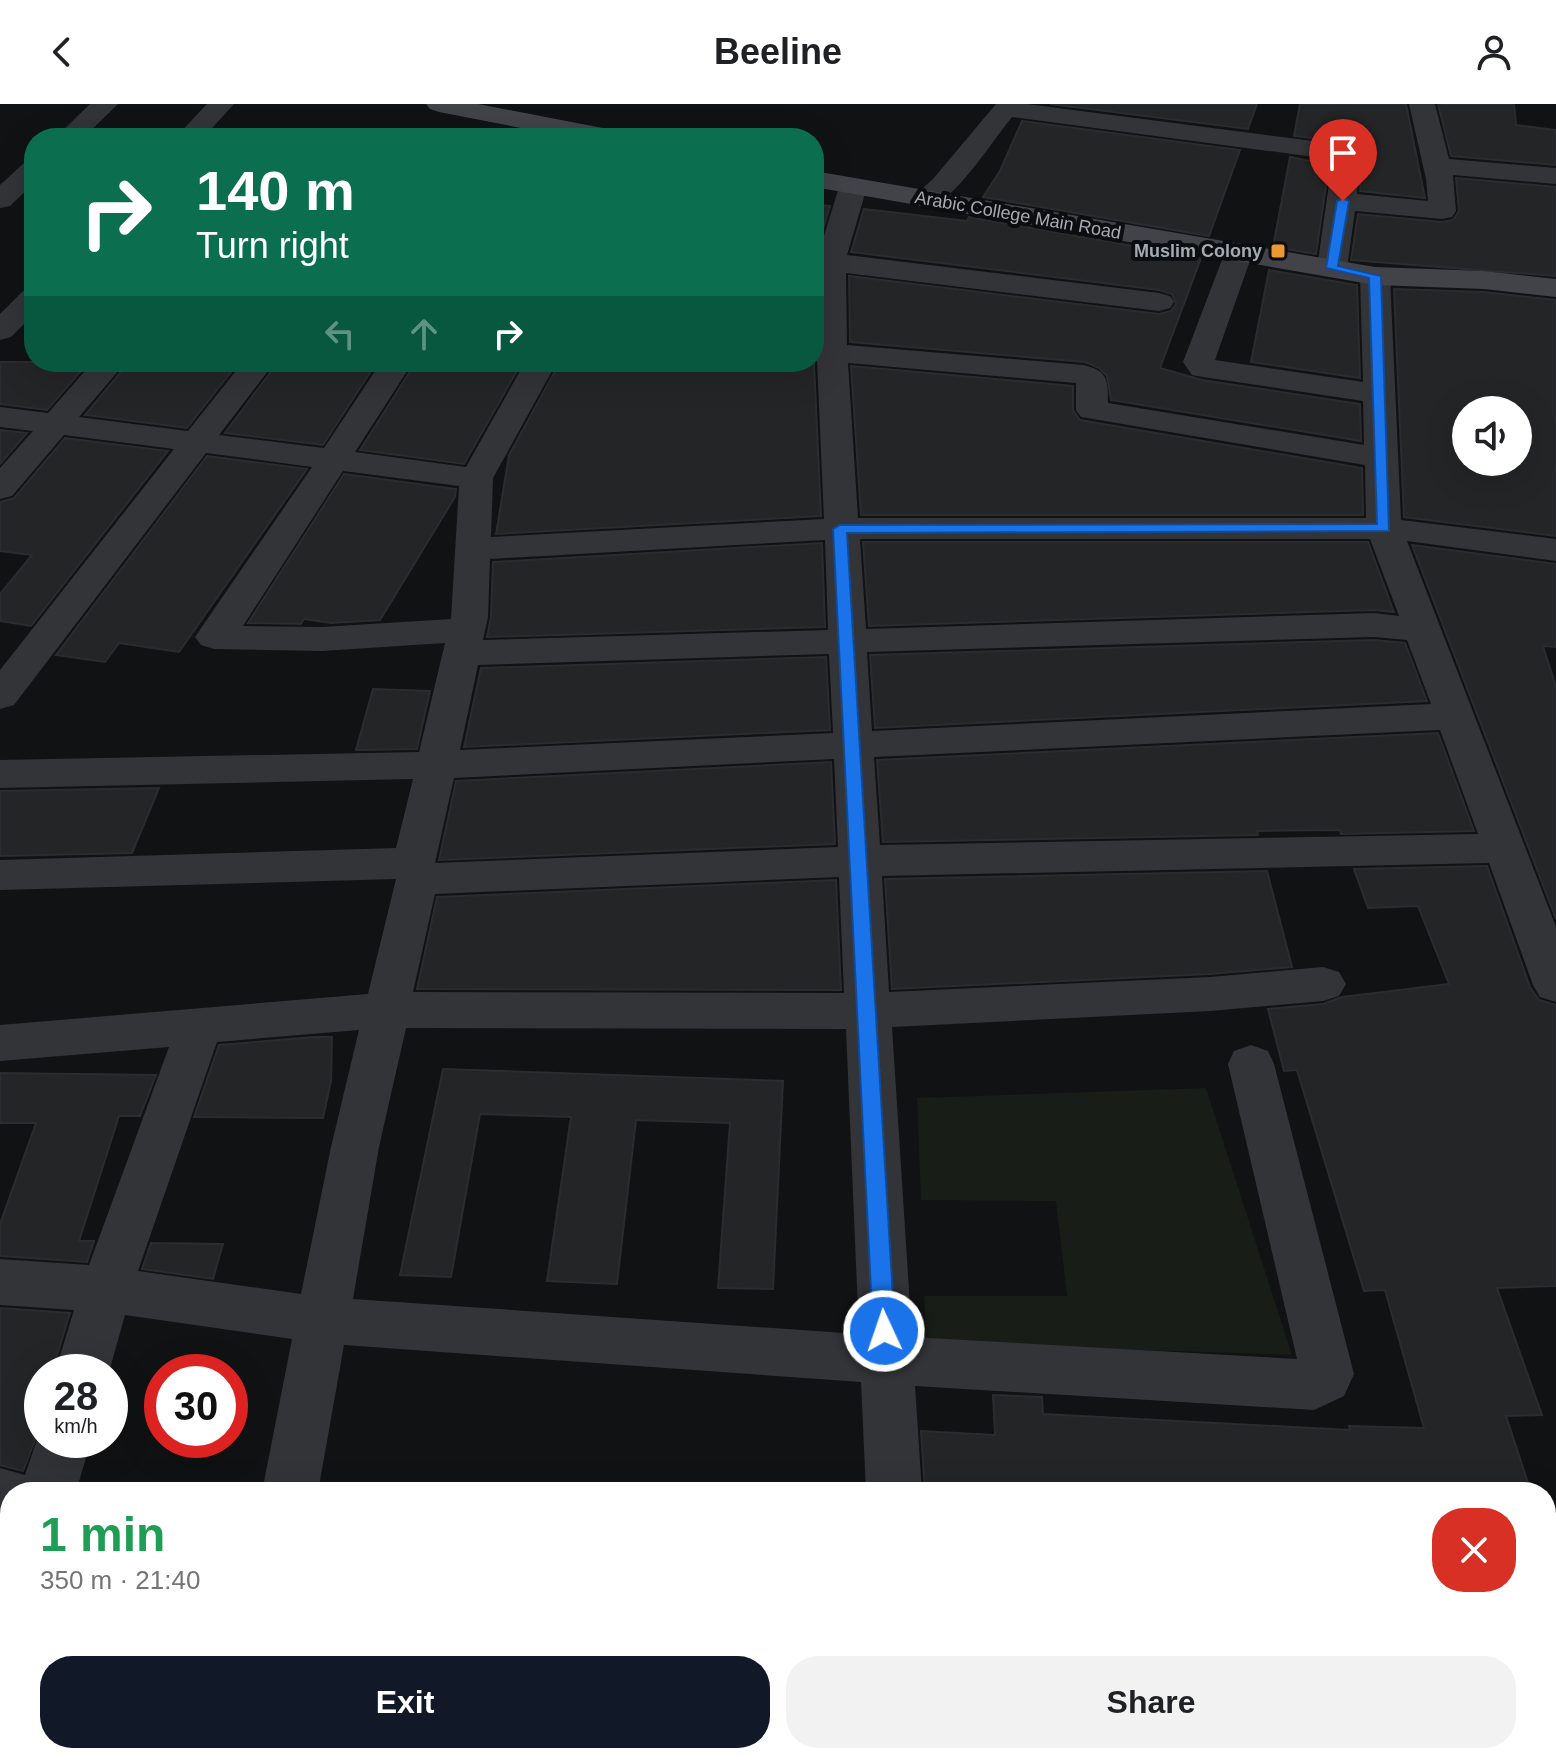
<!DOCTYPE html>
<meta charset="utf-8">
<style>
:root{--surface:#fff;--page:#f2f2f2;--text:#202124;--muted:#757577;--accent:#111827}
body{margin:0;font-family:Helvetica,sans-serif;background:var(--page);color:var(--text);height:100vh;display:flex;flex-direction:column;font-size:30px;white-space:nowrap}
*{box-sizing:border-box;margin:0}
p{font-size:26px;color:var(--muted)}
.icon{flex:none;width:44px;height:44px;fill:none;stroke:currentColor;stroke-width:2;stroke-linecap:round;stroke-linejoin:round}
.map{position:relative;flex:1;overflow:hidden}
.panel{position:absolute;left:0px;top:1378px;width:1556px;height:282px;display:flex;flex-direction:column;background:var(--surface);border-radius:32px 32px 0 0;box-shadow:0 8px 32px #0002}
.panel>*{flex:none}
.hud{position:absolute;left:24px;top:24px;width:800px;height:244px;border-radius:32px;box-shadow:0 8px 32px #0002;background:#0b6e4f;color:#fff;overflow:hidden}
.buttons{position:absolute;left:1452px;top:292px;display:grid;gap:16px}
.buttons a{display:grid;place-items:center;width:80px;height:80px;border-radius:50%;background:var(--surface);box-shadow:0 8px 32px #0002;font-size:40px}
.speed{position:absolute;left:24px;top:1250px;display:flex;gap:16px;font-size:40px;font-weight:700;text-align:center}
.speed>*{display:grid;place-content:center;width:104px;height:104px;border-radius:50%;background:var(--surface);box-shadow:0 8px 32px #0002;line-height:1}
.speed small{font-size:20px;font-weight:400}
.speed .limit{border:12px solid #d22;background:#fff;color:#111}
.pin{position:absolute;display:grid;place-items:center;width:68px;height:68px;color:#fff;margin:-82px -34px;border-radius:50% 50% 50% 0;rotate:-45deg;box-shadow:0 0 8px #0007}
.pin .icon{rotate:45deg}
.me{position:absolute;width:88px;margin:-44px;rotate:357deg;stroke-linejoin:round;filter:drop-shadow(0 0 6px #0008)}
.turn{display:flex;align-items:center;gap:28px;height:168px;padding:0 40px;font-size:36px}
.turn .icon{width:104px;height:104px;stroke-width:2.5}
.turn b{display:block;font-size:56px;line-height:68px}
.lanes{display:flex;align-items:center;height:76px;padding:0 40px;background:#0003;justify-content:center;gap:40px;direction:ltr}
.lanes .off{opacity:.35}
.round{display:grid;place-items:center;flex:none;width:84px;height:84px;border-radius:32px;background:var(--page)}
.overview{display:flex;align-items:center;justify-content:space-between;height:136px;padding:0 40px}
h1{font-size:48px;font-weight:700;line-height:60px;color:#1e9e55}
.primary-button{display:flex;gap:16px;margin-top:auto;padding:16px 40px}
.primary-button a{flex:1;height:92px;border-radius:32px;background:var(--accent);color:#fff;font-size:32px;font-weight:700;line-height:92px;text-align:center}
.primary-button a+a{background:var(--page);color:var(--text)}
header{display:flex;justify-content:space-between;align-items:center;height:104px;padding:0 40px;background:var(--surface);font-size:36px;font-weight:700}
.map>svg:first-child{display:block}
.green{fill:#181d18}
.building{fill:#242527;stroke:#2b2c2f;stroke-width:2;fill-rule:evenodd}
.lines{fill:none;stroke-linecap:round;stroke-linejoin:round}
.minor{fill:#333438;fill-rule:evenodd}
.secondary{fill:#414348;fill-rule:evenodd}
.route{fill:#1a73e8;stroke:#114b97;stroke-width:2}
.poi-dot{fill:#eb9932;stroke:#0c0d0e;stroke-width:3}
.labels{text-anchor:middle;stroke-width:8;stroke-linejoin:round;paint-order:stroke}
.far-street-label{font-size:18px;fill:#a3aab3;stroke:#0c0d0e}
.far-poi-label{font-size:18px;font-weight:bold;fill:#a3aab3;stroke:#0c0d0e;text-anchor:end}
</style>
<header><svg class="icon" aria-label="back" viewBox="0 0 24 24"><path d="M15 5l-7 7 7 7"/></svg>Beeline<svg class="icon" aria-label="person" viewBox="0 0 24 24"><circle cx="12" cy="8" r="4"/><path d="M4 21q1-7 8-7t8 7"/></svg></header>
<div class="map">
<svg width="1556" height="1659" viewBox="0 0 1556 1659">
<rect width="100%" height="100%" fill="#111213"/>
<path class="green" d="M 1206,984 L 1292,1251 L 926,1239 L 924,1192 L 1067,1192 L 1056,1097 L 921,1096 L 917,994 Z"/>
<g class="building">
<path d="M 1050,0 L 1257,0 L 1248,25 Z"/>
<path d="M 1300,0 L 1406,0 L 1425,94 L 1360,87 L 1361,62 L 1356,49 L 1330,36 L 1294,32 Z"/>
<path d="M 1438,0 L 1514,0 L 1516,21 L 1556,26 L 1556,61 L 1451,52 Z"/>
<path d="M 1022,17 L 1240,46 L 1209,132 L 983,93 L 1000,67 Z"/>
<path d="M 1290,53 L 1329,61 L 1316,150 L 1273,143 Z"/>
<path d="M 1456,74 L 1556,83 L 1556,172 L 1351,156 L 1358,110 L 1442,118 L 1453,116 L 1459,107 Z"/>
<path d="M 814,100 L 830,102 L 817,145 L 814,144 Z"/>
<path d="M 864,105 L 967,117 L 969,113 L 1201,154 L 1160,264 L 1202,276 L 1360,300 L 1361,337 L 1111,296 L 1107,272 L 1099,264 L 1085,258 L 850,238 L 849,172 L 1159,210 L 1171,207 L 1176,200 L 1172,190 L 1159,186 L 851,148 Z"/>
<path d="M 1269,166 L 1357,181 L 1360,274 L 1251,258 Z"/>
<path d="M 1394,185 L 1484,188 L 1556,196 L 1556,432 L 1404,413 ZM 1466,306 L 1518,306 L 1518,358 L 1466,358 Z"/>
<path d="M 0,258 L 89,258 L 47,306 L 0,300 Z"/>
<path d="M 129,258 L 239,258 L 187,324 L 85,311 Z"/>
<path d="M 278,258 L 377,258 L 323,341 L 225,329 Z"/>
<path d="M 416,258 L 522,258 L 464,360 L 360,346 Z"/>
<path d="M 560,258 L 814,259 L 821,412 L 496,430 L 509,351 Z"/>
<path d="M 851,262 L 1073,282 L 1073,306 L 1080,316 L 1362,364 L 1363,411 L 861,411 Z"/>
<path d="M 0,326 L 27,329 L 0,360 Z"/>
<path d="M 65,334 L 168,347 L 31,522 L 0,517 L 0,490 L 32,451 L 0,447 L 0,398 L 14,394 Z"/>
<path d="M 207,352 L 307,365 L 179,548 L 119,539 L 105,558 L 56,551 Z"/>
<path d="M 344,370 L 456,385 L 455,393 L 380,516 L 331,519 L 304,515 L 301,520 L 248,519 Z"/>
<path d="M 863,438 L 1368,438 L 1394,508 L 1374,506 L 869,522 Z"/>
<path d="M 822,439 L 825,523 L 487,533 L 491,513 L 493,458 Z"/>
<path d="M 1412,441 L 1556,460 L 1556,543 L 1543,542 L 1556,583 L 1556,815 Z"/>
<path d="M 1374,536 L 1405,539 L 1427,597 L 875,624 L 870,551 Z"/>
<path d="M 826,553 L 830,626 L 464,643 L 481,564 Z"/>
<path d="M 373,585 L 430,587 L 417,645 L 356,646 Z"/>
<path d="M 1438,629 L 1474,727 L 1341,730 L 1340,726 L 1257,727 L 1258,731 L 883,738 L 877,656 Z"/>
<path d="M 831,658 L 835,740 L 439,756 L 456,677 Z"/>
<path d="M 159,684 L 132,749 L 0,752 L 0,687 Z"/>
<path d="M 1487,762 L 1530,883 L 1539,896 L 1556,901 L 1556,1182 L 1497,1184 L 1542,1311 L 1506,1312 L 1531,1388 L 986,1385 L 986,1388 L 925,1388 L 921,1327 L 995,1331 L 993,1291 L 1042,1293 L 1043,1310 L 1350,1326 L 1349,1322 L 1424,1324 L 1385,1186 L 1364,1187 L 1297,966 L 1284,967 L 1268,905 L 1323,900 L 1342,893 L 1449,880 L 1418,802 L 1368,804 L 1354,765 Z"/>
<path d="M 1267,767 L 1292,863 L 1210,870 L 892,885 L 885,775 Z"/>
<path d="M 836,776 L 841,886 L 417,885 L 437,793 Z"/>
<path d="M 314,933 L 332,933 L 331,977 L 323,1014 L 194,1013 L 219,941 Z"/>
<path d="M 443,965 L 783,977 L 773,1185 L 718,1184 L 730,1019 L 636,1016 L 617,1180 L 547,1177 L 571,1013 L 480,1010 L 451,1173 L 400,1171 Z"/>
<path d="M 0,969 L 156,971 L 140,1012 L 119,1012 L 79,1137 L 94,1137 L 87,1158 L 0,1152 L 0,1120 L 36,1019 L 0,1019 Z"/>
<path d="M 151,1139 L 223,1140 L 213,1175 L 142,1165 Z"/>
<path d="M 0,1204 L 70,1209 L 52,1268 L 42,1268 L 42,1318 L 23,1367 L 0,1361 Z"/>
</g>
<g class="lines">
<g class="minor">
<path d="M 90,0 L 118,0 L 83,34 L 55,34 Z"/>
<path d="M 207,0 L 234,0 L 203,34 L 175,34 Z"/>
<path d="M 996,0 L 1027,0 L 1329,39 C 1364,48 1359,59 1357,90 L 1428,97 L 1426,75 L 1409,0 L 1435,0 L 1449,55 L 1556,64 L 1556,80 L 1453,71 L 1456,107 L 1452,113 L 1442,115 L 1355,107 L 1347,164 L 1342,170 L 1332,173 L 1322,170 L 1317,164 L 1332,59 L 1322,54 L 1012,13 C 992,37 961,88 934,101 C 928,104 922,102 915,101 L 911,95 L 933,75 Z"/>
<path d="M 34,57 L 34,79 L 10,102 L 0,104 L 0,81 L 24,59 Z"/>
<path d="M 853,75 L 863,77 L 867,83 L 847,151 L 1159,189 L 1170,192 L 1174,198 L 1170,204 L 1159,207 L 846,169 L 847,241 L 1084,261 C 1108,267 1108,276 1108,299 L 1364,341 L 1363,297 L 1203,273 L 1192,271 L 1183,258 L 1225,148 L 1229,142 L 1239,139 L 1249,142 L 1253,148 L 1215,256 L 1363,278 L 1360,172 L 1365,166 L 1375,163 L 1385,166 L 1390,172 L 1401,416 L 1556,435 L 1556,457 L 1407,437 L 1556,823 L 1556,898 L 1540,893 L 1533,881 L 1489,759 L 882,772 L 889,888 L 1210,873 L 1323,863 L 1339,868 L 1346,880 L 1339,892 L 1323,897 L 1210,907 L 892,923 L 912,1233 L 1297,1255 L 1228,960 L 1234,947 L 1251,941 L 1268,947 L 1274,960 L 1354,1270 L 1344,1292 L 1314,1306 L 915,1282 L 922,1388 L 866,1388 L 861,1278 L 344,1241 L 318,1388 L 262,1388 L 292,1235 L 125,1211 L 109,1268 L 55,1268 L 74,1206 L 0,1201 L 0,1155 L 89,1161 L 169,943 L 0,957 L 0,921 L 368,890 L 396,775 L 0,786 L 0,756 L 396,744 L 413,675 L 0,684 L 0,656 L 419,648 L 445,539 L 322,547 L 214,545 L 201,541 L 195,533 L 312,363 L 206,349 L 14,601 L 0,605 L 0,566 L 174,345 L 64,331 L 12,392 L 0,395 L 0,364 L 33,327 L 0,323 L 0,303 L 48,309 L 93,258 L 126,258 L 79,313 L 188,327 L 243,258 L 275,258 L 219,331 L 324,344 L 381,258 L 413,258 L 355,348 L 466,363 L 525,258 L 557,258 L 493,374 L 491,433 L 824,415 L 817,257 L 814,256 L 817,165 L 814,165 L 814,147 L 819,148 L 839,83 L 843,77 ZM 848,259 L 1076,279 L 1076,306 L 1081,313 L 1365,361 L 1366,414 L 858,414 ZM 343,367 L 459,382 L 451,515 L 322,523 L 243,522 ZM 860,435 L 1370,435 L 1399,512 L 1374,509 L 866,525 ZM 825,436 L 828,526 L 483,536 L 488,513 L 490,455 ZM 1374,533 L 1407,536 L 1431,600 L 872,627 L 867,548 ZM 829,550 L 833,629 L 460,646 L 478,561 ZM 1440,626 L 1478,730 L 880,741 L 874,653 ZM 834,655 L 838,743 L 435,759 L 454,674 ZM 839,773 L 844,889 L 413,888 L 435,790 ZM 406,924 L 846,925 L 859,1230 L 353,1195 L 379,1043 ZM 359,926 L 331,1043 L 301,1190 L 138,1167 L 217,938 Z"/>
<path d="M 34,184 L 34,210 L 11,233 L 0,236 L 0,210 L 23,187 Z"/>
<path d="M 42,1321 L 42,1336 L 91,1336 L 76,1388 L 10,1388 L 10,1419 L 0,1418 L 0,1364 L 25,1371 Z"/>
<path d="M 10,1489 L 10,1580 L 0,1584 L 0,1493 Z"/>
<rect x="236" y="1650" width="62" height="9"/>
<path d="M 882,1650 L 944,1650 L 945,1659 L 883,1659 Z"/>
</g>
<g class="secondary">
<path d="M 426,0 L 478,0 L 613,26 L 622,28 L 626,34 L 573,34 L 439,8 L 430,5 Z"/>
<path d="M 814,67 L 1375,163 L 1484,167 L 1556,175 L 1556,193 L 1484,185 L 1375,181 L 814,83 Z"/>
</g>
</g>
<path class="route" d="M 1343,94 L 1349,97 L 1338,162 L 1381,172 L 1389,427 L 847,429 L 895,1227 L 892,1234 L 884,1237 L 876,1234 L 873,1227 L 833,425 L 840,421 L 1377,420 L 1369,174 L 1326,164 L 1337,97 Z"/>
<rect class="poi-dot" x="1270" y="139" width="16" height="16" rx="4"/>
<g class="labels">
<g class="far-street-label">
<text transform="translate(1018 111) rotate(10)" y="6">Arabic College Main Road</text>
</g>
<g class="far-poi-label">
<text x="1262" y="153">Muslim Colony</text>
</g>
</g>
</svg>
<div class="buttons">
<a><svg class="icon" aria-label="sound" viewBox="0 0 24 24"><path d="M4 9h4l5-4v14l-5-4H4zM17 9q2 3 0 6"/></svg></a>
</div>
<div class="speed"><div>28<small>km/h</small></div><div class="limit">30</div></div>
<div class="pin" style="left:1343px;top:97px;background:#d93025"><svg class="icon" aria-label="arrive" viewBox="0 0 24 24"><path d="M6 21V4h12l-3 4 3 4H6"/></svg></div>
<svg class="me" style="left:884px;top:1227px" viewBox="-20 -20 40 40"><circle r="17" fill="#1a73e8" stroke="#fff" stroke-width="3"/><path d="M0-11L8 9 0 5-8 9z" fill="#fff"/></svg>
<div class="hud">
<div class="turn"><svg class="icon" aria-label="right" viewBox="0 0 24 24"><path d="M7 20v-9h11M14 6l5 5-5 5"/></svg><div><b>140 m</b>Turn right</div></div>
<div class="lanes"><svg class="icon off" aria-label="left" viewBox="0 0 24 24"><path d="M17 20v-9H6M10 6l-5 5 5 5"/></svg><svg class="icon off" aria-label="ahead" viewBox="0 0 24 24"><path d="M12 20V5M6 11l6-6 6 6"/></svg><svg class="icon" aria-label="right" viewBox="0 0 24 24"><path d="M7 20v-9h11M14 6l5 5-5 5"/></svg></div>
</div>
<section class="panel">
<div class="overview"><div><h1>1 min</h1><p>350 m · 21:40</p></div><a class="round" style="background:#d93025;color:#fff"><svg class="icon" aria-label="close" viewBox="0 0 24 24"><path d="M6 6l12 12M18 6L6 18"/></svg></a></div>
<div class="primary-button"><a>Exit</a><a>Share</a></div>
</section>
</div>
